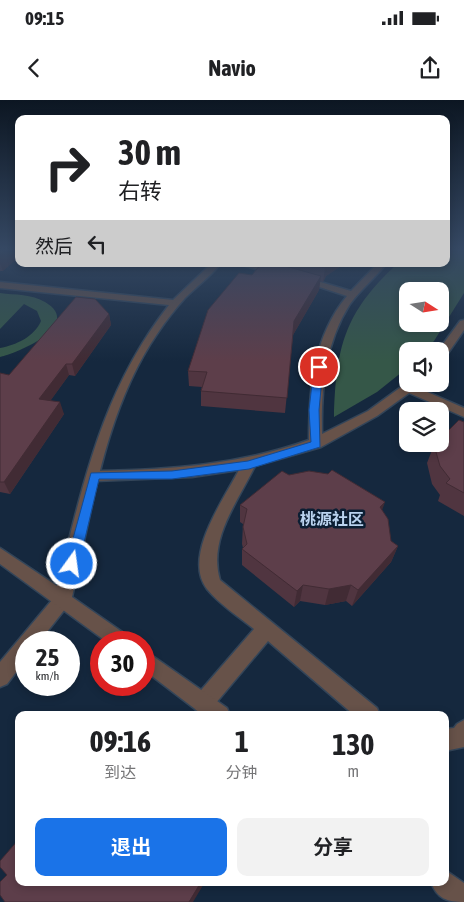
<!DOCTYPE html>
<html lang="zh">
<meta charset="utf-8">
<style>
:root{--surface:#fff;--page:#f2f2f2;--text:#202124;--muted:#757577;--accent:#1a73e8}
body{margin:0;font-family:"Asap Condensed","Noto Sans SC",sans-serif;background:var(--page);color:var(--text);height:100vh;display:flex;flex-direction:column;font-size:19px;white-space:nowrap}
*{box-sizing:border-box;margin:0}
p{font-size:16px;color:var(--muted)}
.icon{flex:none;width:28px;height:28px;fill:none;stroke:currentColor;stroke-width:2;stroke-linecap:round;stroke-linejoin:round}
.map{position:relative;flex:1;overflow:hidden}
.details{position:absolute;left:15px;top:611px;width:434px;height:175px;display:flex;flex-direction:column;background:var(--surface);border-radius:10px;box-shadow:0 2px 8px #0003}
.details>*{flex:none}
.top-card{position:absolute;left:15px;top:15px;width:435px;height:152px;border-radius:10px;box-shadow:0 2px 8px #0003;background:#fff;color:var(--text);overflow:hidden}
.needle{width:32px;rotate:102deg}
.fabs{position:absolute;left:399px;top:182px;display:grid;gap:10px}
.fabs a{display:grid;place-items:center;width:50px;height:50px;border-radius:10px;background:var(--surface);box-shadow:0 2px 8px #0003;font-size:25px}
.speed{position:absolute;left:15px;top:531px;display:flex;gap:10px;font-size:25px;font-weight:700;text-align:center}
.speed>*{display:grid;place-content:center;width:65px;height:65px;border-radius:50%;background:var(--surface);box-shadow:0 2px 8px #0003;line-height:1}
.speed small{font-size:12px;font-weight:400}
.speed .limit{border:8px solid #d22;background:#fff;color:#111}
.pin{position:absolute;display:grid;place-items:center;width:42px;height:42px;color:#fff;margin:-21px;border:2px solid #fff;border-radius:50%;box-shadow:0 1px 5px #0007}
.me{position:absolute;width:55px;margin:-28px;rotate:14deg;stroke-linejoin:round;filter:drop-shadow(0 0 4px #0008)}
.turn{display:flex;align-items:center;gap:18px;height:105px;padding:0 20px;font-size:22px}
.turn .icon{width:65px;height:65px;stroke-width:2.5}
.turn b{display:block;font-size:35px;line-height:42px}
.then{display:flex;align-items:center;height:48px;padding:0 20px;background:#0003;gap:10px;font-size:19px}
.eta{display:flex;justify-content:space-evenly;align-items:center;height:85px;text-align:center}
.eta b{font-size:30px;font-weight:700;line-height:35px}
.action{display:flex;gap:10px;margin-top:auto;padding:10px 20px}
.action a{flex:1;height:58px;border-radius:10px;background:var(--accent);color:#fff;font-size:20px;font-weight:700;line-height:58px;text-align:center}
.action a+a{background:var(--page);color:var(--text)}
.status{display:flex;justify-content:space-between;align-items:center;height:35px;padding:0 25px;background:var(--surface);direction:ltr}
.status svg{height:14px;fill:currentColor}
header{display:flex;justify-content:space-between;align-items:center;height:65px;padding:0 20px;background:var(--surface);font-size:22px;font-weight:700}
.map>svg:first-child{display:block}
.green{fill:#355748;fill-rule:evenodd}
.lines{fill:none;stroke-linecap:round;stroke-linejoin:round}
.lane-casing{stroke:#334559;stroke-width:3}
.street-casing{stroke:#334559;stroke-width:3}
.lane{fill:#675249;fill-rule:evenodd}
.street{fill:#675249;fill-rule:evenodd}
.wall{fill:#503540}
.shaded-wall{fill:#412b34}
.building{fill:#5d3e4a;stroke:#412b34}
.route{fill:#1a73e8;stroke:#114b97}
.labels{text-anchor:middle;stroke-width:5;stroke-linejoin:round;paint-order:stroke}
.quarter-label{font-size:16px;font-weight:bold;fill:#bad3ef;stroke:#0b1e33}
</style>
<div class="status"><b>09:15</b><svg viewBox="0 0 49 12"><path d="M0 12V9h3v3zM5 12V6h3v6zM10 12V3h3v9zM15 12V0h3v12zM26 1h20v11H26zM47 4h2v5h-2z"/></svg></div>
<header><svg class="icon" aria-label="back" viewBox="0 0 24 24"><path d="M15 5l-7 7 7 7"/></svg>Navio<svg class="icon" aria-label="share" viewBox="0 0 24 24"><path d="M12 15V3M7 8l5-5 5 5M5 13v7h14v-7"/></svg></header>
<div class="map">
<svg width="464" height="802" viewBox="0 0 464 802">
<rect width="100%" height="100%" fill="#15283e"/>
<g class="green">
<path d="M 446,149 L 464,149 L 464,193 L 434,241 L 424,251 L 408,251 L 407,268 L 377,292 L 334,317 C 336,248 344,213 396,165 L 446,164 ZM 408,191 L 440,191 L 440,224 L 408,224 Z"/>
<path d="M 0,193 C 15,195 32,194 45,202 C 84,225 18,253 0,257 L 0,248 C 16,245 34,237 41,221 L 37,211 L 24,204 L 0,229 Z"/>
</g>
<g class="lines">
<g class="lane-casing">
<g id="lane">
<path d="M 239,164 L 252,164 L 282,173 L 278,176 Z"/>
<path d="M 377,164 L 386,164 C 375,178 361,189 350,204 C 325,243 321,289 322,334 L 368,311 L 408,282 L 408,284 L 418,284 L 416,287 L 464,308 L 464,317 L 409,293 L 377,316 L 321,347 L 255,366 C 237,403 208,439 220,480 L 377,608 L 380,615 L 354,615 L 268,541 L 210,610 L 203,613 L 196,610 L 193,603 L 196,596 L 254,529 C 239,517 219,504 207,489 C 182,457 224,399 239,370 L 192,377 L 95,381 L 88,376 L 95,371 C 169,370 239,365 309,340 C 309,289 313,237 347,196 L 295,179 L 300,176 L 351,191 Z"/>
<path d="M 464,220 L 464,230 L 444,259 L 440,260 L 438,251 L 460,221 Z"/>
<path d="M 63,491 L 69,494 L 72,499 L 69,504 L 39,542 L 26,542 L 26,559 L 7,584 L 0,587 L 0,562 L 57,494 Z"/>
<path d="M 464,620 L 464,647 L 445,651 L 445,629 L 454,628 L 457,624 Z"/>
</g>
</g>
<g class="street-casing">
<g id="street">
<path d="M 211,164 L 220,164 C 210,177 196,187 185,198 C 175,209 165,222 157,234 C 105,310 92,410 72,497 L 128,536 L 130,542 L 107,542 L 0,464 L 0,448 L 57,486 C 84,383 101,292 169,205 L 0,188 L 0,182 L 173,200 Z"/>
<path d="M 144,550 L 227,608 L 230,615 L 203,615 L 144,570 Z"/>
<path d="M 445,770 L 464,783 L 464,802 C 448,802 437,799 431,782 L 445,782 Z"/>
</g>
</g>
<use href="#lane" class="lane"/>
<use href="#street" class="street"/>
</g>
<g class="wall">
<path d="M 0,149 L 3,171 L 0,171 Z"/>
<path d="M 261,164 L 344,164 L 326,176 L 323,182 L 320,181 L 319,190 L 293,235 L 285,313 L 201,306 L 201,291 L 202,287 L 189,286 L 188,271 L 252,175 Z"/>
<path d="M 109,214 L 111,225 L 75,276 L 69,275 L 50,301 L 64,314 L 10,394 L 0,392 L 0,273 L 9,275 Z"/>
<path d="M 464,322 L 464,416 L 438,401 L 440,395 L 432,384 L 427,363 L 434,345 Z"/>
<path d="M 289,375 L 382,410 L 391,441 L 398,446 L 391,462 L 352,506 L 346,501 L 325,505 L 300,501 L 294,507 L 242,465 L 242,449 L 243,448 L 242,444 L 243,424 L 240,422 L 240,405 Z"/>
</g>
<g class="shaded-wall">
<path d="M 6,149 L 19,149 L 19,157 L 3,171 L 0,163 L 0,155 Z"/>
<path d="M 328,164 L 344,164 L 326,176 L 323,182 L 325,168 Z"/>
<path d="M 321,176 L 319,190 L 293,235 L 294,221 Z"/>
<path d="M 109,214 L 111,225 L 75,276 L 72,264 Z"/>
<path d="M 66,264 L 69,275 L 43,311 L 39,299 Z"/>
<path d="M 60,302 L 64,314 L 10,394 L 4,382 Z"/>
<path d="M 385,402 L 379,419 L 380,407 Z"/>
<path d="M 398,446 L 391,462 L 352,506 L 358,490 Z"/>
<path d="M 303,485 L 300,501 L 294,507 L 297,491 Z"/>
<path d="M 351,485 L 346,501 L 325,505 L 329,489 Z"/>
<path d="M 201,782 L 205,782 L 193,802 L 189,802 Z"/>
</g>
<g class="building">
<path d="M 0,149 L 6,149 L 0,155 Z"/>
<path d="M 261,164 L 278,164 L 321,176 L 294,221 L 287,298 L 201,291 L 207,272 L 188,271 L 208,210 L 239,173 L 252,175 Z"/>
<path d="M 308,164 L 328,164 L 325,168 Z"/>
<path d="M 76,197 L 95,199 L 109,214 L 72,264 L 66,264 L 39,299 L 60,302 L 4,382 L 0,382 L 0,273 L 9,275 Z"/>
<path d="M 459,320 L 464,322 L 464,393 L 446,383 L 450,379 L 440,366 L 434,345 L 436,344 L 440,344 L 440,339 Z"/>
<path d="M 332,370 L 385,402 L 380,407 L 388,419 L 391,441 L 398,446 L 358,490 L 351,485 L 329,489 L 303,485 L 297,491 L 242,449 L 247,444 L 243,427 L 247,409 L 240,405 L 282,371 L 289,375 L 309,371 L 328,374 Z"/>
<path d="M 19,739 L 19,782 L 201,782 L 189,802 L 5,802 L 0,795 L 0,782 L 7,775 L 0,767 L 0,761 Z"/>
</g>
<linearGradient id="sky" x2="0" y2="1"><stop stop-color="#0c1622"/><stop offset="0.57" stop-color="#354863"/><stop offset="1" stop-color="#354863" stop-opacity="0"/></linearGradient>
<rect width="464" height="261" fill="url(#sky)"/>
<path class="route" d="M 319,264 L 323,267 L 319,310 L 320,347 L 249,369 L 172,379 L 99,379 L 79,464 L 72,469 L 68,468 L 66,464 L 91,373 L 172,371 L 248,361 L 311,342 L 309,310 L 314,267 Z"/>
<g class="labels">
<g class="quarter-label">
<text x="332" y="425">桃源社区</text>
</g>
</g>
</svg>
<div class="fabs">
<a><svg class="needle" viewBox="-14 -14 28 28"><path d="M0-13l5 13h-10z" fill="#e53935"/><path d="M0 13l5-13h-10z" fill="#757577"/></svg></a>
<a><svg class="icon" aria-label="sound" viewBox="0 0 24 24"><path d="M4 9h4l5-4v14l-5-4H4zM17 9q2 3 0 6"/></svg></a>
<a><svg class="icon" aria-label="layers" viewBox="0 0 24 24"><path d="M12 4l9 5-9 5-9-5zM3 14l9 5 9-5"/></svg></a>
</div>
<div class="speed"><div>25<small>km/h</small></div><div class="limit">30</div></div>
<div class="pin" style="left:319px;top:267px;background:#d93025"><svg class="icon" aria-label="arrive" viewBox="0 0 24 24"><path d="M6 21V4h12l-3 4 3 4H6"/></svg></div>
<svg class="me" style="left:72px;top:464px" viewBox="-20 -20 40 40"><circle r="17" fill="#1a73e8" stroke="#fff" stroke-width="3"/><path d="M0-11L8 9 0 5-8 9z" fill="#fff"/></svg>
<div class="top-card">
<div class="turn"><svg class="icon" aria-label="right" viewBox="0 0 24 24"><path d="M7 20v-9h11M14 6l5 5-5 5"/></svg><div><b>30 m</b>右转</div></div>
<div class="then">然后<svg class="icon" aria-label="left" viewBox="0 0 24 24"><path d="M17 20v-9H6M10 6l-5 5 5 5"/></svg></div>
</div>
<section class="details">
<div class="eta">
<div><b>09:16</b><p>到达</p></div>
<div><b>1</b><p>分钟</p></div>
<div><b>130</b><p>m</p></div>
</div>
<div class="action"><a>退出</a><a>分享</a></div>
</section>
</div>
